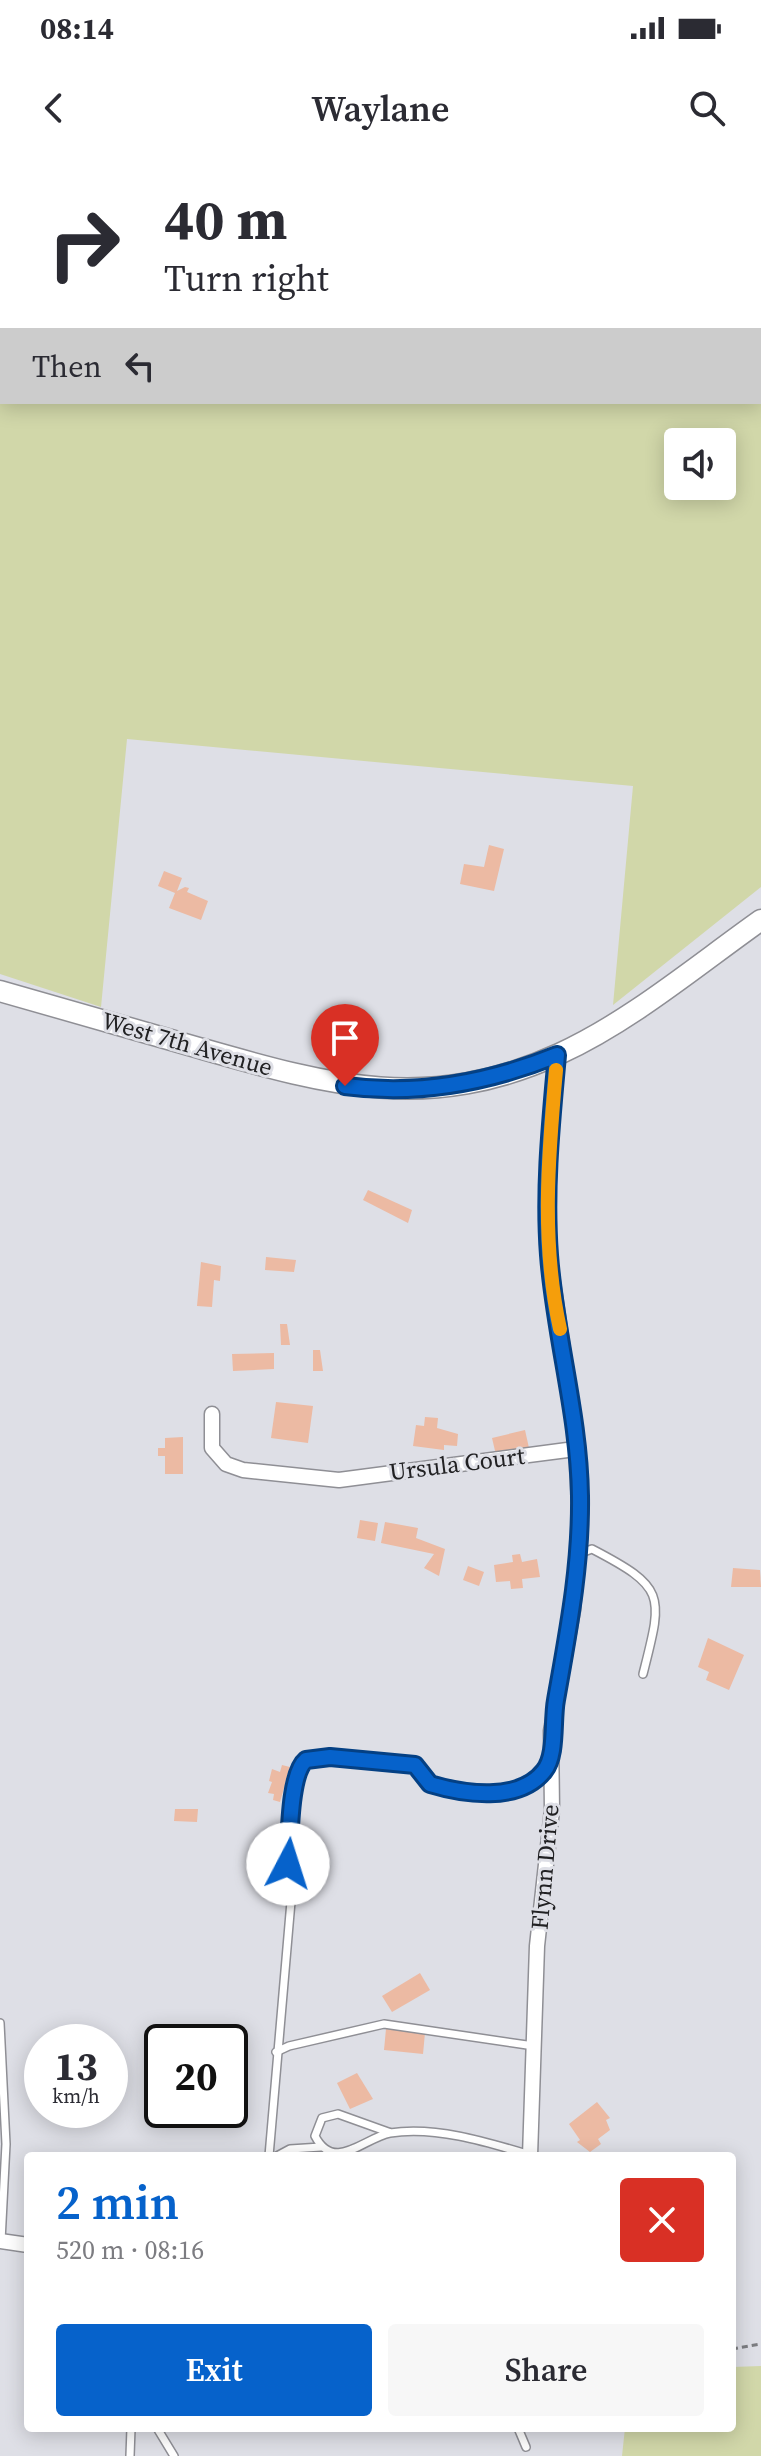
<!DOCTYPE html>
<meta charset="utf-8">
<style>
:root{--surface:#fff;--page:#f7f7f7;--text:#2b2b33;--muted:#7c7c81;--accent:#0662cb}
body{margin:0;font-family:"Source Serif 4",serif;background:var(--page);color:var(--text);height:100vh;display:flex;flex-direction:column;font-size:30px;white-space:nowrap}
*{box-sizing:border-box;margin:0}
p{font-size:26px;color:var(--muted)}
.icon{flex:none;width:44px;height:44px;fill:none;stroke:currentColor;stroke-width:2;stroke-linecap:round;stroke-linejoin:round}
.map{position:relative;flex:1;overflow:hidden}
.side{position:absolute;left:24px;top:1992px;width:712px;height:280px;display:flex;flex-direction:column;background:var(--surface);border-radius:8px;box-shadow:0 4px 20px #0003}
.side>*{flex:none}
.top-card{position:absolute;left:0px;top:0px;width:762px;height:244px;box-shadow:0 4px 20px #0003;background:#fff;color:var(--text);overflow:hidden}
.controls{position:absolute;left:664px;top:268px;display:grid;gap:16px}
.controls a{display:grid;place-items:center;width:72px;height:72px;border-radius:8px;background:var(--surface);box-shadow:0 4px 20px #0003;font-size:40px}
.speed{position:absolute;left:24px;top:1864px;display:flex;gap:16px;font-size:40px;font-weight:700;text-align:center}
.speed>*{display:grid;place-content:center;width:104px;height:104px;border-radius:50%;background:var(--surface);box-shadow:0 4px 20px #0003;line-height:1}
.speed small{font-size:20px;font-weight:400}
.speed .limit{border:4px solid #111;border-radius:12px;background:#fff;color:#111}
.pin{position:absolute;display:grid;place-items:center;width:68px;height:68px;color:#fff;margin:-82px -34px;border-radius:50% 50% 50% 0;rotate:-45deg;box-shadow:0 0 8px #0007}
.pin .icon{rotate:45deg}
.me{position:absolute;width:88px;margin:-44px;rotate:5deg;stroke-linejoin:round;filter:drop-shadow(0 0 6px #0008)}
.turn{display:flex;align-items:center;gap:28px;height:168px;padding:0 32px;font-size:36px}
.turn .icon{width:104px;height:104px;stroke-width:2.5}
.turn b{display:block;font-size:56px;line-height:68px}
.then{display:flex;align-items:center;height:76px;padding:0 32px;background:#0003;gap:16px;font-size:30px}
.round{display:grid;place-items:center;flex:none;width:84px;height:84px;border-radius:8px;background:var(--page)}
.summary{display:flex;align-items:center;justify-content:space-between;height:136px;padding:0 32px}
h1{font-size:48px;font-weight:600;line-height:60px;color:var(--accent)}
.cta{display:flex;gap:16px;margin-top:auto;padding:16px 32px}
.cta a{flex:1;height:92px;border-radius:8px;background:var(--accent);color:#fff;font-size:32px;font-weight:600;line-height:92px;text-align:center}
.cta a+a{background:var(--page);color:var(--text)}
.status{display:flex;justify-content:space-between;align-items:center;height:56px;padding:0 40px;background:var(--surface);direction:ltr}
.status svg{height:22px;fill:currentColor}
header{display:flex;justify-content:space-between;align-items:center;height:104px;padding:0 32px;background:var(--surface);font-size:36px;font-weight:600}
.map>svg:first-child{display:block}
.green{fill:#d1d7a9;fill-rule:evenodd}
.building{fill:#ecbaa3}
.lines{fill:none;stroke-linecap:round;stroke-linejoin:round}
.service-casing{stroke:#8f8f95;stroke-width:10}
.minor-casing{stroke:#8f8f95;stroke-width:17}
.secondary-casing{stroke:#8f8f95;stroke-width:23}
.path{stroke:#7c7d81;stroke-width:3;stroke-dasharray:6 4;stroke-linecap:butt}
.service{stroke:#fff;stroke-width:7}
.minor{stroke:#fff;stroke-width:14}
.secondary{stroke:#fff;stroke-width:20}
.route-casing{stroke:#044084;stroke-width:20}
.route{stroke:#0662cb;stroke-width:14}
.slow{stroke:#f59e0b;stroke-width:14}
.labels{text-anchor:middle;stroke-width:6;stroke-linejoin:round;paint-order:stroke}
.street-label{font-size:24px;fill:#212123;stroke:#dedfe6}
</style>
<div class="status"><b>08:14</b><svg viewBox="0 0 49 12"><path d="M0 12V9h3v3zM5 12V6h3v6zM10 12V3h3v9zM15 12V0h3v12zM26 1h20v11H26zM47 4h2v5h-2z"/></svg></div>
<header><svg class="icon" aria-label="back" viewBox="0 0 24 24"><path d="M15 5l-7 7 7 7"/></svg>Waylane<svg class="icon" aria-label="search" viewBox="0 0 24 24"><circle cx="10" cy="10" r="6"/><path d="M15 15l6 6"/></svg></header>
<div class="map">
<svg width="761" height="2296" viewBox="0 0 761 2296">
<rect width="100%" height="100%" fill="#dedfe6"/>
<g class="green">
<path d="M 0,0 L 761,0 L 761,727 L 613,845 L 633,626 L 127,579 L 101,847 L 0,814 ZM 2,2 L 760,2 L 760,242 L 2,242 ZM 678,282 L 722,282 L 722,326 L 678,326 Z"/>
<path d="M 761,2206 L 761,2296 L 622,2296 L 625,2268 L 732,2268 L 732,2207 Z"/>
</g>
<g class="building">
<path d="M 489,685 L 504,689 L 494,731 L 460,724 L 464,704 L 484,707 Z"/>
<path d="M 164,711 L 182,718 L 177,731 L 185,727 L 189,728 L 187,732 L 208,741 L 201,760 L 169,748 L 175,733 L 158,726 Z"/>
<path d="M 368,1030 L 412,1050 L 408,1063 L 363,1040 Z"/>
<path d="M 266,1097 L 296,1100 L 294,1112 L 265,1110 Z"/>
<path d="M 201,1102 L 221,1106 L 220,1121 L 214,1120 L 212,1147 L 197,1146 Z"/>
<path d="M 280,1164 L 287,1164 L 290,1185 L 281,1185 Z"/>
<path d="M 313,1190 L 320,1190 L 323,1211 L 313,1211 Z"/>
<path d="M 274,1193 L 274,1209 L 233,1211 L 232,1194 Z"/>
<path d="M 276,1242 L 313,1246 L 308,1283 L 271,1278 Z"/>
<path d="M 425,1257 L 438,1258 L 437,1268 L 458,1274 L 457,1286 L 444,1285 L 444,1290 L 413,1286 L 416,1265 L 424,1266 Z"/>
<path d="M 525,1270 L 529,1288 L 496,1295 L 492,1278 Z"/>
<path d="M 183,1277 L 183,1314 L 165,1314 L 165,1296 L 158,1296 L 158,1288 L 165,1288 L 165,1278 Z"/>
<path d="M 360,1360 L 378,1363 L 375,1381 L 357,1378 Z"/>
<path d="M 385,1362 L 418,1368 L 416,1378 L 445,1389 L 439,1416 L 424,1408 L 434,1394 L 381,1383 Z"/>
<path d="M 520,1394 L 522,1402 L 537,1399 L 540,1417 L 522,1419 L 523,1428 L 511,1429 L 510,1421 L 496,1422 L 494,1405 L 513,1402 L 512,1395 Z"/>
<path d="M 468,1406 L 484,1412 L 479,1426 L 463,1420 Z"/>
<path d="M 733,1408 L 760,1410 L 761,1427 L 731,1427 Z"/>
<path d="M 708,1478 L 744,1495 L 729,1530 L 706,1520 L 709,1512 L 698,1507 Z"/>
<path d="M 282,1605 L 290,1607 L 280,1642 L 273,1640 L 274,1634 L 268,1633 L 272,1622 L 269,1621 L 272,1609 L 280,1612 Z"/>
<path d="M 175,1649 L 198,1649 L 197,1662 L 174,1661 Z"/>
<path d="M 420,1813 L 430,1830 L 392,1852 L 382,1836 Z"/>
<path d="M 386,1869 L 425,1873 L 423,1894 L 384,1890 Z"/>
<path d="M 357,1913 L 373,1939 L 350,1949 L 337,1923 Z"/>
<path d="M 597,1942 L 610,1958 L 606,1960 L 610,1970 L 598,1979 L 601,1984 L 590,1992 L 577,1982 L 580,1980 L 569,1964 Z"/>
</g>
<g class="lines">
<g class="service-casing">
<g id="service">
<path d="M 578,1394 L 592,1389 C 667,1428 663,1435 643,1514"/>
<path d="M 0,1863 L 6,1984 L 1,2081"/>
<path d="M 276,1892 L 289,1886 L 384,1864 L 534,1886"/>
<path d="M 391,1973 L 338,1954 L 322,1958 L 315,1976 C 334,2013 364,1978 390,1973 C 436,1966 487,1982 530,1995"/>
<path d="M 269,1996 L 292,1730 L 291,1677 L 301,1603 C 325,1588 387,1602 415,1605 L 430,1624 C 467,1635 524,1642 549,1604"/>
<path d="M 277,1996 L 290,1989 L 321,1987"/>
<path d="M 157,2268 L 174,2296"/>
<path d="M 518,2268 L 526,2287"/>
<path d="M 130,2296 L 131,2268"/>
</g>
</g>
<g class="minor-casing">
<g id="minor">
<path d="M 212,1254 L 212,1288 L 226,1304 L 243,1310 L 339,1320 L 575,1289"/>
<path d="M 530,1996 L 537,1786 L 552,1650 L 551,1571 L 573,1450 L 580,1357 L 575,1272 L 549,1096 L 548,1006 L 557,895"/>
<path d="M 0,2081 L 28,2085"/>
</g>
</g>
<g class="secondary-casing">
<path id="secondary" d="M 0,831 C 66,850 132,869 199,888 C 329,925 428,954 559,894 C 631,861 696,806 761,760"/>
</g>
<g class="path">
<path d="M 215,0 L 216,2"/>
<path d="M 309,2 L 310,0"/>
<path d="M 732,2189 L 761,2184"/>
</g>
<use href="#service" class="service"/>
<use href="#minor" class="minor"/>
<use href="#secondary" class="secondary"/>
</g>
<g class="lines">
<g class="route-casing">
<path id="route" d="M 288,1704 C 290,1680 289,1614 306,1600 L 330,1597 L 415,1605 L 430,1624 C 463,1634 519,1643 544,1611 C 557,1595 552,1561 556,1540 C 568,1472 581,1406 580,1336 C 579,1255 555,1176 549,1095 C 544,1028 551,962 557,895 C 488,923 419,936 345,926"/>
</g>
<use href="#route" class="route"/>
<path class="slow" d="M 556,910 C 548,997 541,1083 560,1169"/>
</g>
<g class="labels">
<g class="street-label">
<text transform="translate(187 884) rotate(16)" y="8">West 7th Avenue</text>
<text transform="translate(457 1304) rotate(-7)" y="8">Ursula Court</text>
<text transform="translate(545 1707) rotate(-85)" y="8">Flynn Drive</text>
</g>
</g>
</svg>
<div class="controls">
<a><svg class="icon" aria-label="sound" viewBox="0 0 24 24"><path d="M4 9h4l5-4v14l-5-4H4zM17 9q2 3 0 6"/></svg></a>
</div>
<div class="speed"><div>13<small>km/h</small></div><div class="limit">20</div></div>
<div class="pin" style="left:345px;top:926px;background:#d93025"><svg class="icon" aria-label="arrive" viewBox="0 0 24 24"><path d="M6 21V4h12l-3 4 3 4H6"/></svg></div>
<svg class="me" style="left:288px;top:1704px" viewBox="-20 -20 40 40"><circle r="19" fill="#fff"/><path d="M0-13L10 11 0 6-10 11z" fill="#0662cb"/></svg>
<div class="top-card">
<div class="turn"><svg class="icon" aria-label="right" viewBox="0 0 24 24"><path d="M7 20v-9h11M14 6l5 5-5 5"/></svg><div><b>40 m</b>Turn right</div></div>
<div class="then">Then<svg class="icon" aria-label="left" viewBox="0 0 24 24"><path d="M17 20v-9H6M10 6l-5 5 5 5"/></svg></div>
</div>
<section class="side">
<div class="summary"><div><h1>2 min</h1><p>520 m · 08:16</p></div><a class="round" style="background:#d93025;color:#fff"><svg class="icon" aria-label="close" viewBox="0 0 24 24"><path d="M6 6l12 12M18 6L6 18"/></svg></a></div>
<div class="cta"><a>Exit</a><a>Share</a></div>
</section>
</div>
